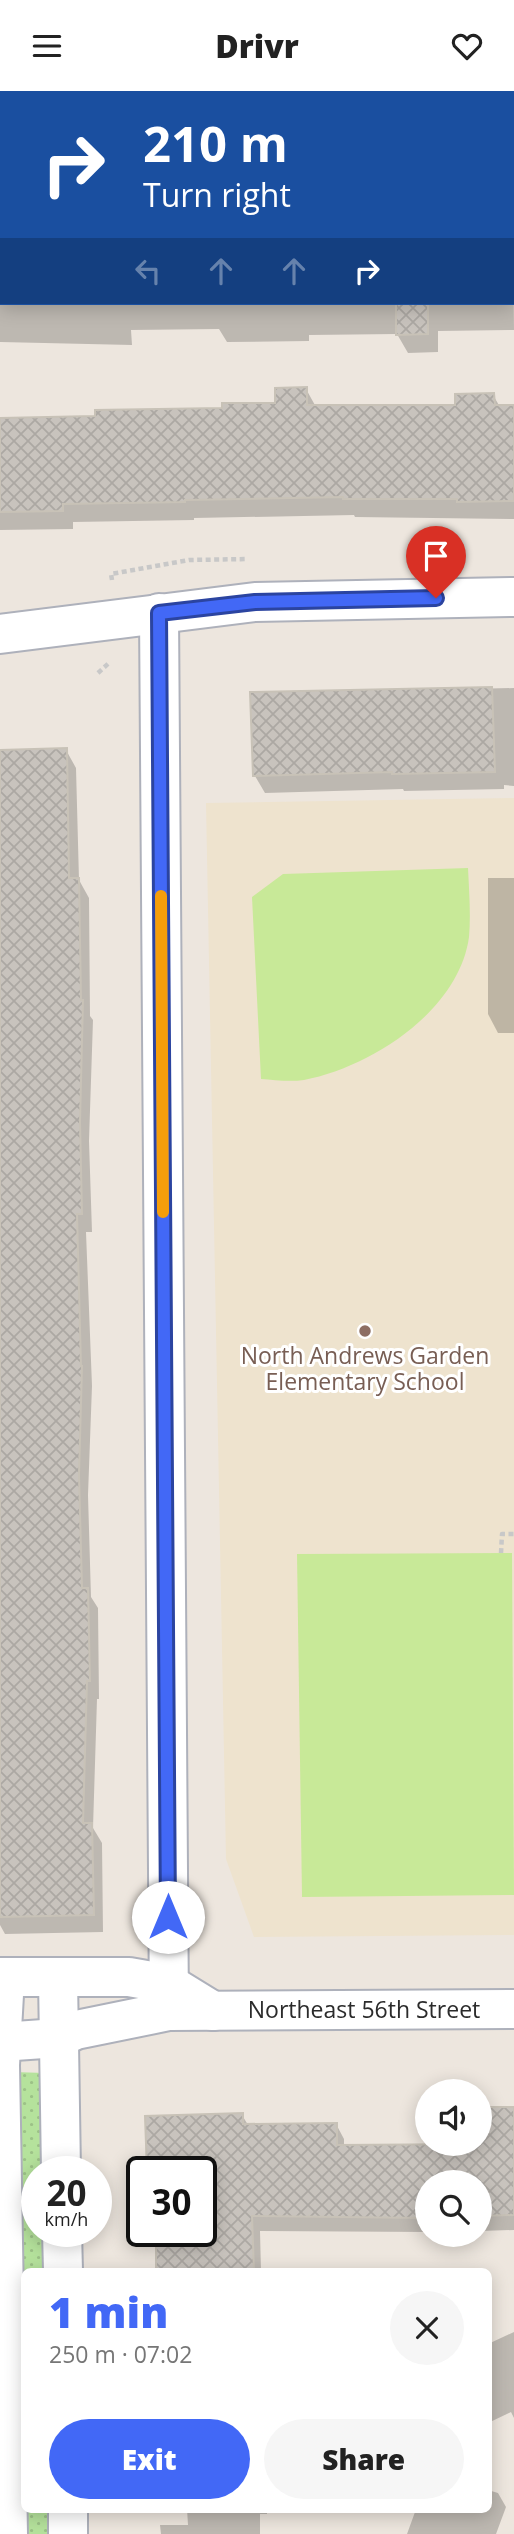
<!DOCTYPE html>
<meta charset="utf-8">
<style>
:root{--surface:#fff;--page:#f6f6f6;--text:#222;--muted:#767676;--accent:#4268f6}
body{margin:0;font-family:"Open Sans",sans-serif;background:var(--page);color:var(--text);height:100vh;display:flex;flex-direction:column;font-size:26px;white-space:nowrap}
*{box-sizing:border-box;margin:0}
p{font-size:23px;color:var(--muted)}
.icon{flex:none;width:38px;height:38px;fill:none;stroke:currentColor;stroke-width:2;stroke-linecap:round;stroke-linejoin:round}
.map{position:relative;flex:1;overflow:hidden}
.sheet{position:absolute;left:21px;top:2177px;width:471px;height:245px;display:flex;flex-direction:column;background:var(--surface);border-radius:10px;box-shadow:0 4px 18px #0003}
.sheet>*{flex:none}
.guide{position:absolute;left:0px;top:0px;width:514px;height:214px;box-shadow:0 4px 18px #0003;background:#1a4fa0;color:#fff;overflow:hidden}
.tools{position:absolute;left:415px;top:1988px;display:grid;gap:14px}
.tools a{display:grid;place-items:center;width:77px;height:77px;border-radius:50%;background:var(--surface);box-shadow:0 4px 18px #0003;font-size:35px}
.speed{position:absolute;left:21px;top:2065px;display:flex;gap:14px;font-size:35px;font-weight:700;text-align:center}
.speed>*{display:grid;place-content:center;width:91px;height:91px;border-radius:50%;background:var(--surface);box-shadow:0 4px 18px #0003;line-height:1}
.speed small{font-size:18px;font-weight:400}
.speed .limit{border:4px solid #111;border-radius:10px;background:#fff;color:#111}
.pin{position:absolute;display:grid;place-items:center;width:60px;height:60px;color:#fff;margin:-72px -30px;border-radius:50% 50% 50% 0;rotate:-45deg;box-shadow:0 0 7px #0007}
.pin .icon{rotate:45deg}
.me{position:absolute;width:77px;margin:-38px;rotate:0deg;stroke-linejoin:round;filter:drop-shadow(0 0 5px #0008)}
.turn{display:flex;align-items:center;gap:24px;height:147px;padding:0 28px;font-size:32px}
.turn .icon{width:91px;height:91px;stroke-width:2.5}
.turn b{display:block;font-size:49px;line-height:60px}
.lanes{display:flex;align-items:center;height:66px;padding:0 28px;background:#0003;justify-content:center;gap:35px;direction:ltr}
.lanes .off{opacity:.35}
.round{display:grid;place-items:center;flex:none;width:74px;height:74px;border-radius:37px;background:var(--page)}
.head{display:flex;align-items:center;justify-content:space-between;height:119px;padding:0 28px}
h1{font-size:42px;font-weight:800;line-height:52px;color:var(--accent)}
.button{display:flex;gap:14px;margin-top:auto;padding:14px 28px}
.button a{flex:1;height:80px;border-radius:42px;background:var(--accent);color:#fff;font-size:28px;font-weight:800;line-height:80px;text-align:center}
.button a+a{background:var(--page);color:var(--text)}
header{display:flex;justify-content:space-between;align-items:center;height:91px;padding:0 28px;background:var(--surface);font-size:32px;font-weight:800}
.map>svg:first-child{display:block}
.education{fill:#eee3ce}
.grass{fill:url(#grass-dots)}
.pitch{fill:#c8e998}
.shadow{fill:#0003}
.building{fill:url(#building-cross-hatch);stroke:#c8c2b7;stroke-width:2}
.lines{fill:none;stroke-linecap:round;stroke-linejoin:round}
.minor-casing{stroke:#aeb1bb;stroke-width:42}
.tertiary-casing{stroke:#aeb1bb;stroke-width:42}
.path{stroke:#c8c8c8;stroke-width:4.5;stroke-dasharray:5 3.5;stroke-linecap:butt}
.minor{stroke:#fff;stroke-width:38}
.tertiary{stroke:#fff;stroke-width:38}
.route-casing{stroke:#2b44a0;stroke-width:18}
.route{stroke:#4268f6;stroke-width:12}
.slow{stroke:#f59e0b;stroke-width:12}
.education-dot{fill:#8d6e63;stroke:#fff;stroke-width:2.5}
.labels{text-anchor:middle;stroke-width:6;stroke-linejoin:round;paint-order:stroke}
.education-label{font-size:23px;fill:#785e54;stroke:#fff}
.street-label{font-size:23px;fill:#2b2b2b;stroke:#fff}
</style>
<header><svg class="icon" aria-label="menu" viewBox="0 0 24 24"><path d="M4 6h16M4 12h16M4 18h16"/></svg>Drivr<svg class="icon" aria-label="heart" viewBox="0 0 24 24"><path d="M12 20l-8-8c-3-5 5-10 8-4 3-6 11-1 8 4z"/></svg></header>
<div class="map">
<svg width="514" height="2443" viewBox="0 0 514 2443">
<defs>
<pattern id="grass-dots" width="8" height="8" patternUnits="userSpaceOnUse" patternTransform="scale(1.75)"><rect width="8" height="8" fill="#b5e29c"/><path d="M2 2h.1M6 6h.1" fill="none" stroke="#9cc287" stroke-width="1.8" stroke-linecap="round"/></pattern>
<pattern id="building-cross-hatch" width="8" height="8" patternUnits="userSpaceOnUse" patternTransform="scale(1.75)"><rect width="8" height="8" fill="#c8c3bd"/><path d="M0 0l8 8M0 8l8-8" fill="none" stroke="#aca8a3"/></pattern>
</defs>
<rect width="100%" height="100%" fill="#ede6de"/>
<path class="education" d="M 514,707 L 514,1844 L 254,1846 L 226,1768 L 206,712 Z"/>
<path class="grass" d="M 12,1981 L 46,1982 L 48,2081 L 37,2081 L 37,2140 L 49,2140 L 50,2180 L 24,2180 L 24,2418 L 54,2419 L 55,2443 L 21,2443 Z"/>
<g class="pitch">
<path d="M 468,777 C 469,799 471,824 469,846 C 459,920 371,976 304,989 C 290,991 274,989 261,988 L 252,806 L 283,783 Z"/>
<path d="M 512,1462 L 514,1804 L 302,1806 L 297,1463 Z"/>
</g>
<g class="shadow">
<path d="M 513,132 L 514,239 L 438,240 L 438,261 L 408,262 L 397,243 L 309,244 L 309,250 L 227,251 L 219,238 L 131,239 L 132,254 L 0,251 L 0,140 L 2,212 L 513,212 Z"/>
<path d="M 306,298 L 316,316 L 457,316 L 493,304 L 500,316 L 514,316 L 514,428 L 355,426 L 354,424 L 194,427 L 194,429 L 73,431 L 73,438 L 0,439 L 0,329 L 97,326 L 276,313 Z"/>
<path d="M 514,597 L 514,695 L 504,694 L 504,698 L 404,700 L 403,698 L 265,702 L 255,685 L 252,603 Z"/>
<path d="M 66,659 L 76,677 L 79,789 L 89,807 L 90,925 L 93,929 L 89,1050 L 92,1141 L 86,1141 L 92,1295 L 88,1404 L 91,1506 L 98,1517 L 99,1608 L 97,1608 L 93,1737 L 102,1752 L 103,1841 L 5,1843 L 0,1834 L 0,660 Z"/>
<path d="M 488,787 L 514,787 L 514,942 L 498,942 L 488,923 Z"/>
<path d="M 480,2018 L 514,2018 L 514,2139 L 480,2140 L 480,2091 L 427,2091 L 427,2141 L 260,2140 L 261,2180 L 158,2180 L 157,2150 L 184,2149 L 184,2140 L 201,2140 L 242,2024 L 248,2034 L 336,2033 L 344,2048 L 344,2056 L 470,2053 L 480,2053 Z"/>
<path d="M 514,2241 L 514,2327 L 511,2321 L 488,2332 L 488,2253 Z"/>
<path d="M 488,2399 L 498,2402 L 506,2416 L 496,2443 L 407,2443 L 415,2421 L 412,2418 L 488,2418 Z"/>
<path d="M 187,2418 L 267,2418 L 267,2423 L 260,2423 L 260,2443 L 161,2443 L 160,2434 L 188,2434 Z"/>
</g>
<g class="building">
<path d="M 396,212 L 428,212 L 428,243 L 396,244 Z"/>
<path d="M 307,296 L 307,314 L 455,314 L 455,303 L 494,302 L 495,314 L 514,314 L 514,410 L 457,411 L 457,408 L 343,408 L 343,406 L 185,409 L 185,411 L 63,413 L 63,420 L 0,421 L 0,327 L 95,325 L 95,319 L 222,317 L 222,312 L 275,312 L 275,297 Z"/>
<path d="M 492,596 L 495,681 L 392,683 L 392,681 L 253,685 L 250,601 Z"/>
<path d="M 67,657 L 69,787 L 79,787 L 81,909 L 83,909 L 80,1031 L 82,1123 L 77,1123 L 81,1275 L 82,1275 L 79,1384 L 82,1497 L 88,1497 L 90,1590 L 87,1590 L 83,1732 L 92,1732 L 94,1824 L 0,1826 L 0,659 Z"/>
<path d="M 480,2016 L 514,2016 L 514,2124 L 480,2125 L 480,2091 L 427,2091 L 427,2127 L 252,2125 L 254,2180 L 156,2180 L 156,2148 L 201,2147 L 201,2081 L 147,2081 L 145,2025 L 243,2022 L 243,2033 L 337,2032 L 337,2054 L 480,2053 Z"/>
</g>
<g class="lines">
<g class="minor-casing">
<g id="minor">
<path d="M 223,0 L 223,2"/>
<path d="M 513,38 L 514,38"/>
<path d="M 0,47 L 2,47"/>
<path d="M 159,522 L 169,1920"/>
<path d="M 0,543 L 255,511 L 514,506"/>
<path d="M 5,1886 L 0,1974 L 8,2443"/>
<path d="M 58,1887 L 61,2081"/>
<path d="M 62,2140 L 63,2180"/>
<path d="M 68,2418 L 68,2443"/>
</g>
</g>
<g class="tertiary-casing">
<g id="tertiary">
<path d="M 0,1886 L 129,1886 L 169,1893 L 213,1920"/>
<path d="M 0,1951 L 58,1947 L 76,1939 L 169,1920 L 514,1918"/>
</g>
</g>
<g class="path">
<path d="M 112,489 L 111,483 L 189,469 L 248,468"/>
<path d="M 98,582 L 110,571"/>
<path d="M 501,1462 L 502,1443 L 514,1443"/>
</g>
<use href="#minor" class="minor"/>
<use href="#tertiary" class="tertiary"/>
</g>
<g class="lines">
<g class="route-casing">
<path id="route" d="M 168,1826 L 159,522 L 255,511 L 436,507"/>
</g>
<use href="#route" class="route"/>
<path class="slow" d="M 161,805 L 163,1121"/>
</g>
<circle class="education-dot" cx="365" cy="1240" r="7"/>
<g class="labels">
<g class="education-label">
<text x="365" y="1273">North Andrews Garden<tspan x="365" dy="26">Elementary School</tspan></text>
</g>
<g class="street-label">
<text x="364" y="1927">Northeast 56th Street</text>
</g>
</g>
</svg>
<div class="tools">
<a><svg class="icon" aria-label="sound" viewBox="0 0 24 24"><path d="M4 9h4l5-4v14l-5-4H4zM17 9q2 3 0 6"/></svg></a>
<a><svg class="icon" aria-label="search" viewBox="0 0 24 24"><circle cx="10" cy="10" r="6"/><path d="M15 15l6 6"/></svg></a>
</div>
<div class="speed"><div>20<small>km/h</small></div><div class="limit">30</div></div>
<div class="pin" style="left:436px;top:507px;background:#d93025"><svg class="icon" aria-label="arrive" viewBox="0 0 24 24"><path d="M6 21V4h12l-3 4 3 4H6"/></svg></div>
<svg class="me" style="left:168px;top:1826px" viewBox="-20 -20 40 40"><circle r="19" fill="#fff"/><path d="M0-13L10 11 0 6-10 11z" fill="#4268f6"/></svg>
<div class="guide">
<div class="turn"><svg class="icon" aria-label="right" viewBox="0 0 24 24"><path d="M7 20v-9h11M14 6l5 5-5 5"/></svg><div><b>210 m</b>Turn right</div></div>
<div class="lanes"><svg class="icon off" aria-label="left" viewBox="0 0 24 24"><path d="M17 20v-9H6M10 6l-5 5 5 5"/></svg><svg class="icon off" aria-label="ahead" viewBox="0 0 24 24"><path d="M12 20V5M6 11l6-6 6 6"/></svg><svg class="icon off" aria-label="ahead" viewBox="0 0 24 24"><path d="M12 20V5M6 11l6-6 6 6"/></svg><svg class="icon" aria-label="right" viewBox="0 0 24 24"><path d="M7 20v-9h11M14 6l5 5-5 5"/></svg></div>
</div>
<section class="sheet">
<div class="head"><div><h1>1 min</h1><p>250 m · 07:02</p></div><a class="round"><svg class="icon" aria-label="close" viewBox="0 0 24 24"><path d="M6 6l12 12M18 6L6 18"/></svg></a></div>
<div class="button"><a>Exit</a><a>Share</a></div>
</section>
</div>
